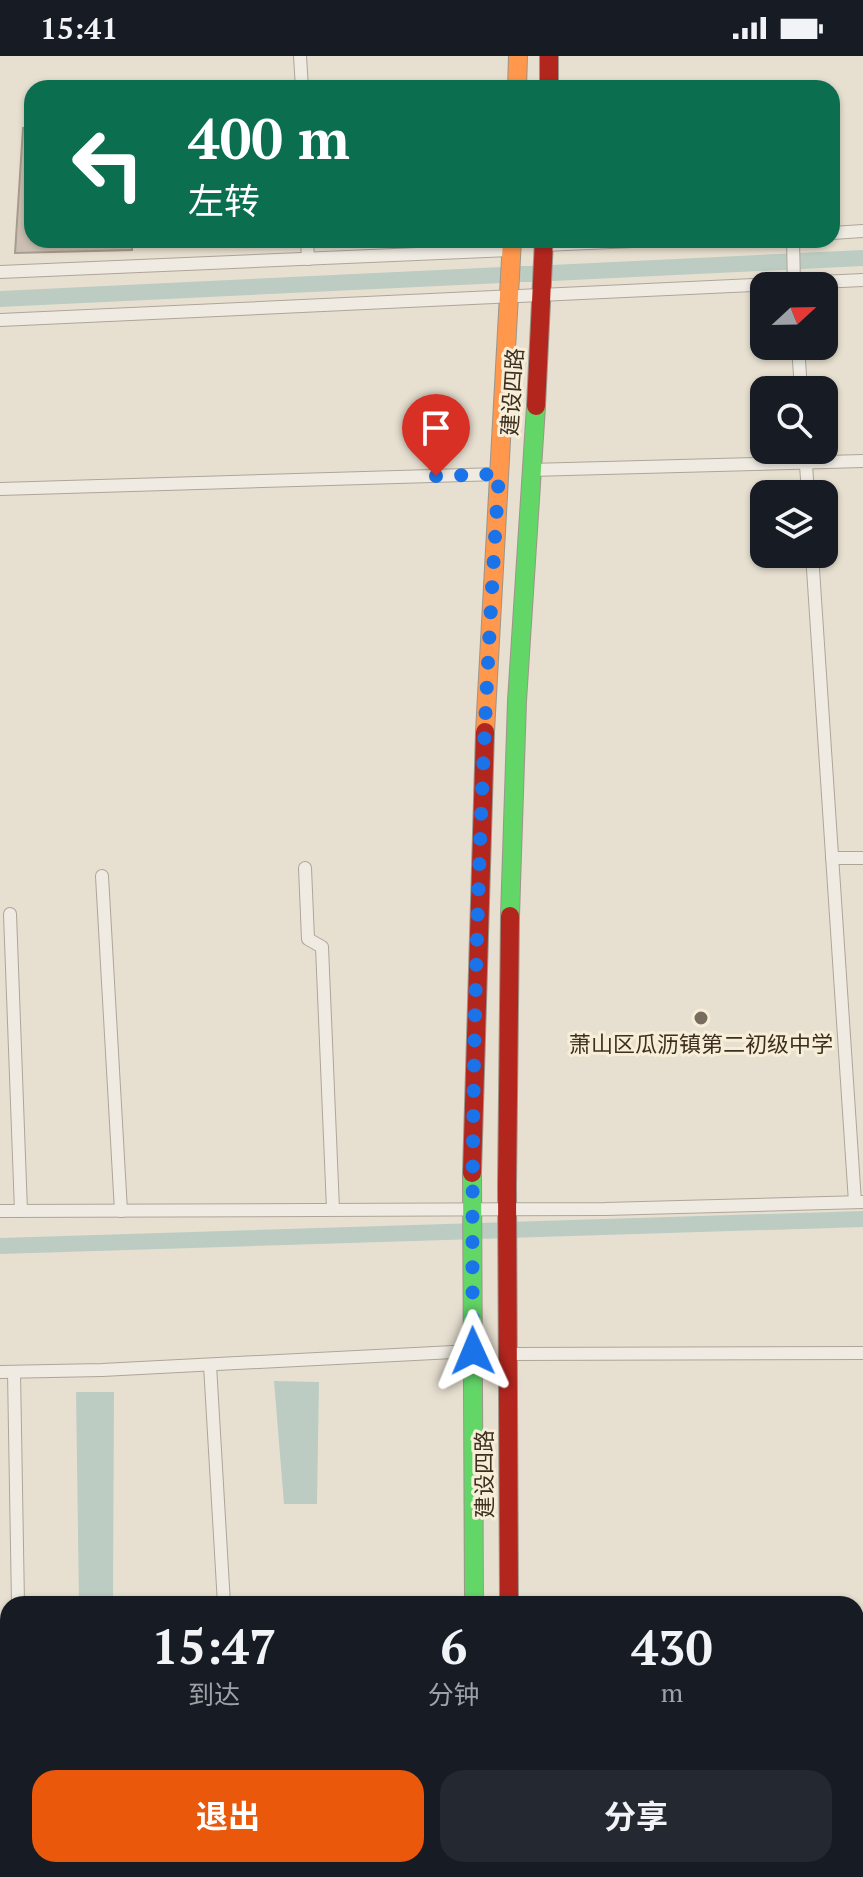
<!DOCTYPE html>
<html lang="zh">
<meta charset="utf-8">
<style>
:root{--surface:#171b24;--page:#242831;--text:#f1f3f6;--muted:#9ea1a6;--accent:#ea580c}
body{margin:0;font-family:"PT Serif","Noto Sans SC",serif;background:var(--page);color:var(--text);height:100vh;display:flex;flex-direction:column;font-size:30px;white-space:nowrap}
*{box-sizing:border-box;margin:0}
p{font-size:26px;color:var(--muted)}
.icon{flex:none;width:44px;height:44px;fill:none;stroke:currentColor;stroke-width:2;stroke-linecap:round;stroke-linejoin:round}
.map{position:relative;flex:1;overflow:hidden}
.drawer{position:absolute;left:0px;top:1540px;width:864px;height:282px;display:flex;flex-direction:column;background:var(--surface);border-radius:24px 24px 0 0;box-shadow:0 2px 6px #0004}
.drawer>*{flex:none}
.hud{position:absolute;left:24px;top:24px;width:816px;height:168px;border-radius:24px;box-shadow:0 2px 6px #0004;background:#0b6e4f;color:#fff;overflow:hidden}
.needle{width:52px;rotate:68deg}
.tools{position:absolute;left:750px;top:216px;display:grid;gap:16px}
.tools a{display:grid;place-items:center;width:88px;height:88px;border-radius:16px;background:var(--surface);box-shadow:0 2px 6px #0004;font-size:40px}
.pin{position:absolute;display:grid;place-items:center;width:68px;height:68px;color:#fff;margin:-82px -34px;border-radius:50% 50% 50% 0;rotate:-45deg;box-shadow:0 0 8px #0007}
.pin .icon{rotate:45deg}
.me{position:absolute;width:88px;margin:-44px;rotate:359deg;stroke-linejoin:round;filter:drop-shadow(0 0 6px #0008)}
.turn{display:flex;align-items:center;gap:28px;height:168px;padding:0 32px;font-size:36px}
.turn .icon{width:104px;height:104px;stroke-width:2.5}
.turn b{display:block;font-size:56px;line-height:68px}
.eta{display:flex;justify-content:space-evenly;align-items:center;height:136px;text-align:center}
.eta b{font-size:48px;font-weight:700;line-height:56px}
.primary-button{display:flex;gap:16px;margin-top:auto;padding:16px 32px}
.primary-button a{flex:1;height:92px;border-radius:24px;background:var(--accent);color:#fff;font-size:32px;font-weight:700;line-height:92px;text-align:center}
.primary-button a+a{background:var(--page);color:var(--text)}
.status{display:flex;justify-content:space-between;align-items:center;height:56px;padding:0 40px;background:var(--surface);direction:ltr}
.status svg{height:22px;fill:currentColor}
.map>svg:first-child{display:block}
.water{fill:#bcccc2}
.lines{fill:none;stroke-linecap:round;stroke-linejoin:round}
.canal{stroke:#bcccc2;stroke-width:16}
.building{fill:#cbbfb2;stroke:#a89c90;stroke-width:2}
.street-casing{stroke:#ada599;stroke-width:14}
.fast-casing{stroke:#9c958a;stroke-width:20}
.slow-casing{stroke:#9c958a;stroke-width:20}
.jam-casing{stroke:#9c958a;stroke-width:20}
.street{stroke:#efebe3;stroke-width:12}
.fast{stroke:#63d668;stroke-width:18}
.slow{stroke:#ff974d;stroke-width:18}
.jam{stroke:#b3261e;stroke-width:18}
.route{stroke:#1a73e8;stroke-width:14;stroke-dasharray:0 25.2}
.poi-dot{fill:#786c5e;stroke:#f7eed8;stroke-width:3}
.labels{text-anchor:middle;stroke-width:6;stroke-linejoin:round;paint-order:stroke}
.street-label{font-size:22px;fill:#3d2e20;stroke:#f7eed8}
.poi-label{font-size:22px;fill:#3d2e20;stroke:#f7eed8}
</style>
<div class="status"><b>15:41</b><svg viewBox="0 0 49 12"><path d="M0 12V9h3v3zM5 12V6h3v6zM10 12V3h3v9zM15 12V0h3v12zM26 1h20v11H26zM47 4h2v5h-2z"/></svg></div>
<div class="map">
<svg width="863" height="1821" viewBox="0 0 863 1821">
<rect width="100%" height="100%" fill="#e7e0d1"/>
<g class="water">
<path d="M 274,1325 L 319,1326 L 317,1448 L 284,1448 Z"/>
<path d="M 76,1336 L 114,1336 L 113,1548 L 79,1548 Z"/>
</g>
<g class="lines">
<g class="canal">
<path d="M 552,217 L 863,202"/>
<path d="M 519,218 L 535,218"/>
<path d="M 0,243 L 502,219"/>
<path d="M 0,1190 L 863,1163"/>
</g>
</g>
<path class="building" d="M 23,72 L 32,72 L 32,184 L 132,184 L 132,194 L 15,197 Z"/>
<g class="lines">
<g class="street-casing">
<g id="street">
<path d="M 300,0 L 302,32"/>
<path d="M 832,177 L 863,175"/>
<path d="M 307,184 L 308,203"/>
<path d="M 793,184 L 794,230"/>
<path d="M 544,189 L 656,184"/>
<path d="M 0,216 L 511,194"/>
<path d="M 0,264 L 863,224"/>
<path d="M 798,290 L 801,334"/>
<path d="M 805,394 L 808,438"/>
<path d="M 530,414 L 863,405"/>
<path d="M 0,433 L 499,418"/>
<path d="M 812,498 L 855,1146"/>
<path d="M 832,802 L 863,802"/>
<path d="M 305,812 L 308,883 L 322,891 L 333,1153"/>
<path d="M 102,820 L 121,1155"/>
<path d="M 10,858 L 21,1155"/>
<path d="M 0,1155 L 605,1153 L 863,1146"/>
<path d="M 508,1298 L 863,1297"/>
<path d="M 210,1309 L 224,1548"/>
<path d="M 0,1316 L 102,1314 L 473,1295"/>
<path d="M 14,1316 L 18,1548"/>
</g>
</g>
<g class="fast-casing">
<g id="fast">
<path d="M 510,860 L 517,645 L 536,350"/>
<path d="M 472,1117 L 474,1548"/>
<path d="M 856,1755 L 863,1756"/>
<path d="M 476,1814 L 476,1821"/>
</g>
</g>
<g class="slow-casing">
<g id="slow">
<path d="M 517,32 L 518,0"/>
<path d="M 485,676 L 512,184"/>
<path d="M 510,1814 L 510,1821"/>
</g>
</g>
<g class="jam-casing">
<g id="jam">
<path d="M 549,0 L 549,32"/>
<path d="M 536,350 L 544,184"/>
<path d="M 472,1117 L 485,676"/>
<path d="M 509,1548 L 507,1130 L 510,860"/>
<path d="M 0,1737 L 8,1738"/>
</g>
</g>
<use href="#street" class="street"/>
<use href="#fast" class="fast"/>
<use href="#slow" class="slow"/>
<use href="#jam" class="jam"/>
</g>
<g class="lines">
<path class="route" d="M 436,420 L 499,418 C 480,710 470,1003 473,1295"/>
</g>
<circle class="poi-dot" cx="701" cy="962" r="8"/>
<g class="labels">
<g class="street-label">
<text transform="translate(512 336) rotate(-86)" y="8">建设四路</text>
<text transform="translate(484 1418) rotate(-90)" y="8">建设四路</text>
</g>
<g class="poi-label">
<text x="701" y="996">萧山区瓜沥镇第二初级中学</text>
</g>
</g>
</svg>
<div class="tools">
<a><svg class="needle" viewBox="-14 -14 28 28"><path d="M0-13l5 13h-10z" fill="#e53935"/><path d="M0 13l5-13h-10z" fill="#9ea1a6"/></svg></a>
<a><svg class="icon" aria-label="search" viewBox="0 0 24 24"><circle cx="10" cy="10" r="6"/><path d="M15 15l6 6"/></svg></a>
<a><svg class="icon" aria-label="layers" viewBox="0 0 24 24"><path d="M12 4l9 5-9 5-9-5zM3 14l9 5 9-5"/></svg></a>
</div>
<div class="pin" style="left:436px;top:420px;background:#d93025"><svg class="icon" aria-label="arrive" viewBox="0 0 24 24"><path d="M6 21V4h12l-3 4 3 4H6"/></svg></div>
<svg class="me" style="left:473px;top:1295px" viewBox="-20 -20 40 40"><path d="M0-17L14 15 0 8-14 15z" fill="#1a73e8" stroke="#fff" stroke-width="4"/></svg>
<div class="hud">
<div class="turn"><svg class="icon" aria-label="left" viewBox="0 0 24 24"><path d="M17 20v-9H6M10 6l-5 5 5 5"/></svg><div><b>400 m</b>左转</div></div>
</div>
<section class="drawer">
<div class="eta">
<div><b>15:47</b><p>到达</p></div>
<div><b>6</b><p>分钟</p></div>
<div><b>430</b><p>m</p></div>
</div>
<div class="primary-button"><a>退出</a><a>分享</a></div>
</section>
</div>
